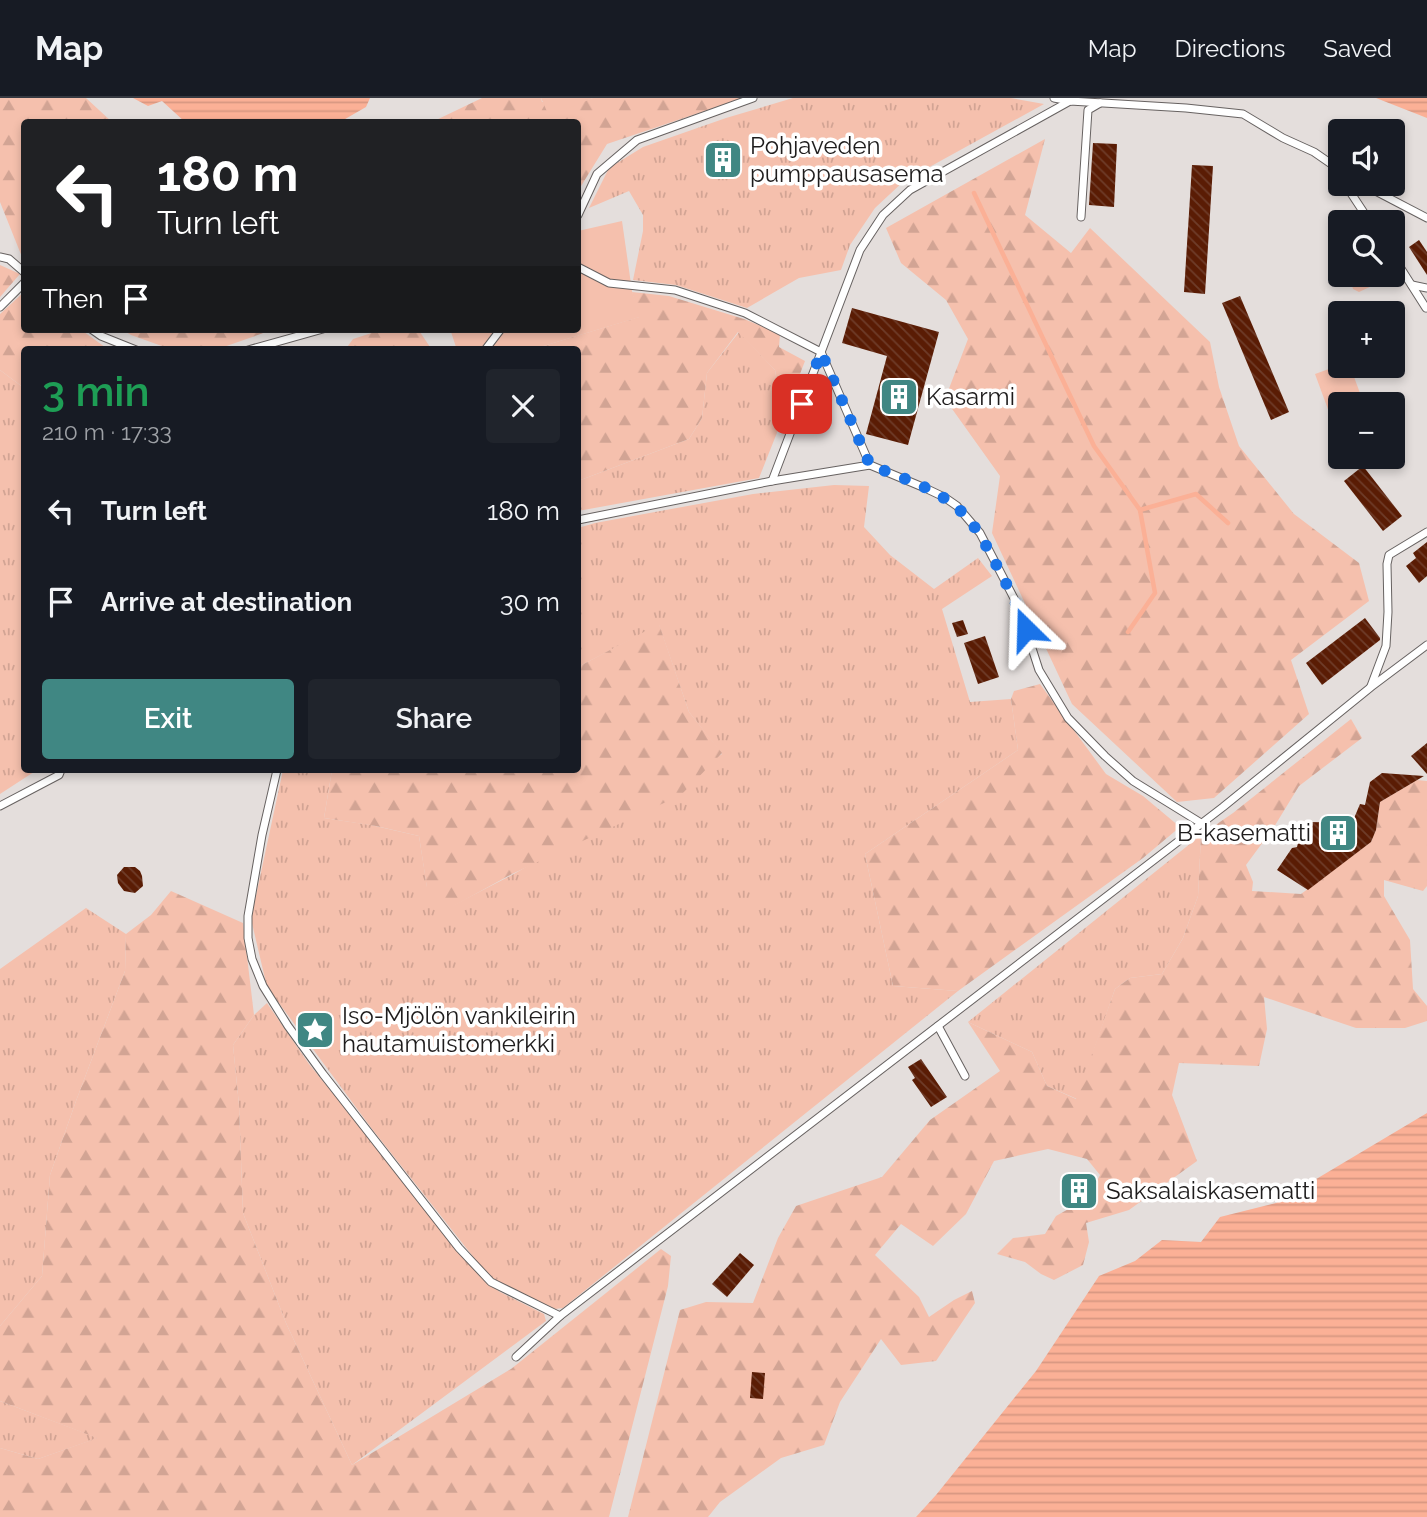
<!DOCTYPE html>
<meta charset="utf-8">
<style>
:root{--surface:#171b24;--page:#20242c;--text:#f1f3f6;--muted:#9ea1a6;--line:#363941;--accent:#408783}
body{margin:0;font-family:Raleway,sans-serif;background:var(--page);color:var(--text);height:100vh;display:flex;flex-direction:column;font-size:26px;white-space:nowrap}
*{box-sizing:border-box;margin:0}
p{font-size:23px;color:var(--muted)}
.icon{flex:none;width:38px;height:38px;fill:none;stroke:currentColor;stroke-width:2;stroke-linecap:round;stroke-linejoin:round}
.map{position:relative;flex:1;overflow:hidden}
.sheet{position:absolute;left:21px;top:248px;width:560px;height:427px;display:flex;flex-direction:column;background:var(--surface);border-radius:7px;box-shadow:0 4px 10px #0003}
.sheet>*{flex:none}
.top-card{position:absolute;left:21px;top:21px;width:560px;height:214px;border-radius:7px;box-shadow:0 4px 10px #0003;background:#202124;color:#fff;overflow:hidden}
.tools{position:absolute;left:1328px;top:21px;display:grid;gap:14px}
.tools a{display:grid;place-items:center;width:77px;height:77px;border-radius:7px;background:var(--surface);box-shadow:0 4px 10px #0003;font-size:35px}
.pin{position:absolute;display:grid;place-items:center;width:60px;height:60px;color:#fff;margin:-30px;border-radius:14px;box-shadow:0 4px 10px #0006}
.me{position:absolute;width:77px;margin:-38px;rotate:338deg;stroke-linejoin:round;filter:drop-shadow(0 0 5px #0008)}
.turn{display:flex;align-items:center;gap:24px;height:147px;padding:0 21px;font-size:32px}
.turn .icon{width:91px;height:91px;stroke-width:2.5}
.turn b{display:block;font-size:49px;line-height:60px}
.then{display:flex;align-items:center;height:66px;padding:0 21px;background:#0003;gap:14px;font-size:26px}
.round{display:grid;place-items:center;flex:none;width:74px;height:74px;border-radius:7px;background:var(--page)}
.summary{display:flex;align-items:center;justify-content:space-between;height:119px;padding:0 21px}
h1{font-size:42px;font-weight:600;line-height:52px;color:#1e9e55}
.button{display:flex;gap:14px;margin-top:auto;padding:14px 21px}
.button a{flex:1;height:80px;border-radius:7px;background:var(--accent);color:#fff;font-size:28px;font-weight:600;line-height:80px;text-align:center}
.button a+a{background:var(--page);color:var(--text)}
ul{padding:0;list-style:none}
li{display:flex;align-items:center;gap:21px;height:91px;padding:0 21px}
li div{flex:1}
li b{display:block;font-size:26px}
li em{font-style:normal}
header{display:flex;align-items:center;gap:42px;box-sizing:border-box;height:98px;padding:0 35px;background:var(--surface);border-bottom:2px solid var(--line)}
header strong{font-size:33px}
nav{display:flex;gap:38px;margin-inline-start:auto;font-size:24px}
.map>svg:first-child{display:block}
.grass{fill:url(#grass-tufts)}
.forest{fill:url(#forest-firs)}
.park{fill:#f5c0ad}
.water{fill:url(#water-rules)}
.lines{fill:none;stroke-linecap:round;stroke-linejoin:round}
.stream{stroke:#fbb096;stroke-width:4.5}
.building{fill:url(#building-back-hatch)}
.service-casing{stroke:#676261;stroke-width:9}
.service{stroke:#fff;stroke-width:7}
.route{stroke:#1a73e8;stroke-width:12;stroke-dasharray:0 21.6}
.labels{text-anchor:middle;stroke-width:7;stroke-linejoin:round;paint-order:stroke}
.poi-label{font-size:24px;fill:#1e1c1c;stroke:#fff;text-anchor:start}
</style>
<header>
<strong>Map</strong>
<nav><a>Map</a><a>Directions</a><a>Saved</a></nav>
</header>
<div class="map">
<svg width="1427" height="1419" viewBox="0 0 1427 1419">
<defs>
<pattern id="grass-tufts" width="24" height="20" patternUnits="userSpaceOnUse" patternTransform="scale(1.75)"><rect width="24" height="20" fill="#f5c0ad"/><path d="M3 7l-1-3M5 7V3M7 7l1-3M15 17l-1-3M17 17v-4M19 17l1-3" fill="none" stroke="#d2a494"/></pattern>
<pattern id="forest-firs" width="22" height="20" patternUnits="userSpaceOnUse" patternTransform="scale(1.75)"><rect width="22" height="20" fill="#f5c0ad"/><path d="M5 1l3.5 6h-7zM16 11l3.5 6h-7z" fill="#d2a494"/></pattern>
<pattern id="water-rules" width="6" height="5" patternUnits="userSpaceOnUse" patternTransform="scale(1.75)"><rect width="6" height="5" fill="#fbb096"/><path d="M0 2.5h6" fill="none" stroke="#d79781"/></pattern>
<pattern id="building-back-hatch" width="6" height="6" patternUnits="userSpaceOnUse" patternTransform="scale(1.75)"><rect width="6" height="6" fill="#5a1c04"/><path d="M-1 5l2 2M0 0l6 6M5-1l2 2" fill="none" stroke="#6e3c29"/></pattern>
</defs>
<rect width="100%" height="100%" fill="#e4dedc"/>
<g class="grass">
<path d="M 793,0 L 1011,0 L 1044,6 L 904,83 L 875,110 L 850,147 L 841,172 L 799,180 L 747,210 L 676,187 L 633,182 L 643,133 L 643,117 L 629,93 L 589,110 L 609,70 L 643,49 L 726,20 Z"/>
<path d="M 1353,177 L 1379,177 L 1379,180 L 1374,187 L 1359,194 L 1353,191 L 1351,184 Z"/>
<path d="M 739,234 L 775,272 L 780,304 L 788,307 L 759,380 L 578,413 L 578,383 L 689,341 L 702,320 L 707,275 Z"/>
<path d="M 0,272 L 24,290 L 24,672 L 37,672 L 0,696 Z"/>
<path d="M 834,387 L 869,388 L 864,429 L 890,457 L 934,491 L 978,460 L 992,478 L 942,511 L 970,604 L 1011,601 L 1018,652 L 865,756 L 893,888 L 958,893 L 563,1210 L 555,1211 L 490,1180 L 372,1031 L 267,889 L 251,821 L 283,672 L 332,672 L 324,720 L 371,727 L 419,738 L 427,789 L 448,810 L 512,777 L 722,656 L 689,614 L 659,527 L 578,569 L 578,430 L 595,425 L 753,396 Z"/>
<path d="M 1201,737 L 1198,798 L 1183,840 L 1162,876 L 1130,880 L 1115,891 L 1077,1001 L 1047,988 L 1032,954 L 968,924 Z"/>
<path d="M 86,810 L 126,836 L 125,873 L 76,1003 L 50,1077 L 42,1178 L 0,1228 L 0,871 Z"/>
<path d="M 267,905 L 309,966 L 487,1184 L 500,1194 L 544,1216 L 546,1223 L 352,1367 L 286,1225 L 243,1115 L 239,1007 L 233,947 L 254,917 Z"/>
<path d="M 0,1303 L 98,1340 L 38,1361 L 0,1350 Z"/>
</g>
<g class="forest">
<path d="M 0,0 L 86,0 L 112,24 L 24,24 L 24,164 L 0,104 Z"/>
<path d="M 482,0 L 541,0 L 542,4 L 572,7 L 593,0 L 743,0 L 607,46 L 578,93 L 578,24 L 432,24 Z"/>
<path d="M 1045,41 L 1025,117 L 1071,155 L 1090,130 L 1210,244 L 1219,289 L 1239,348 L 1294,416 L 1359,465 L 1369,503 L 1291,562 L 1309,616 L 1214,700 L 1177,704 L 1072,606 L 992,435 L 1000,378 L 945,301 L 968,241 L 946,202 L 901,165 L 886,130 Z"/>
<path d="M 0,167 L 20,176 L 0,199 Z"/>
<path d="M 24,194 L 24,231 L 80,231 L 109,252 L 24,252 L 24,290 L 0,272 L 0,216 Z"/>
<path d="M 632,194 L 669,198 L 744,221 L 780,236 L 779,249 L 805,263 L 788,307 L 780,304 L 775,272 L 738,234 L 707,275 L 702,320 L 689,341 L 578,383 L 578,252 L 530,252 L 639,219 Z"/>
<path d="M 121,231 L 275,231 L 215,252 L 173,252 L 131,237 Z"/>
<path d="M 384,231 L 418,231 L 432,252 L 345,252 L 353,241 Z"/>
<path d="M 659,526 L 689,614 L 722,655 L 681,697 L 512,776 L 448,811 L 427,790 L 419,738 L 376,728 L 324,720 L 332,672 L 578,672 L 578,569 Z"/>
<path d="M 1040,586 L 1106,676 L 1143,698 L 1180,729 L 1143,760 L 958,893 L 893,888 L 865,756 L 1018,652 L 1011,601 L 1014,593 Z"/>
<path d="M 1351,621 L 1362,640 L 1299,688 L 1274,729 L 1246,767 L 1253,784 L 1252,793 L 1301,796 L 1371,744 L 1376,732 L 1380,704 L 1417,682 L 1427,683 L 1427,788 L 1423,793 L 1384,782 L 1384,798 L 1410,842 L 1413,891 L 1427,908 L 1427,923 L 1405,930 L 1356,930 L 1264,899 L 1267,931 L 1259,968 L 1179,965 L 1172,997 L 1197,1063 L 1129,1112 L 1086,1125 L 1089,1144 L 1083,1167 L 1054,1182 L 1041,1176 L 1025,1164 L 997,1156 L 1013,1140 L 1045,1136 L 1056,1118 L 1088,1100 L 1100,1077 L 1087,1061 L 1048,1051 L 994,1063 L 966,1116 L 933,1148 L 901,1126 L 875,1157 L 919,1199 L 929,1219 L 954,1202 L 972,1193 L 975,1205 L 936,1263 L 901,1267 L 881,1241 L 840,1304 L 824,1347 L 781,1360 L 720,1404 L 708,1419 L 628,1419 L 680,1212 L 706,1204 L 753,1205 L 778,1140 L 796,1108 L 882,1079 L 930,1022 L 1000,973 L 968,924 L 1032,954 L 1047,988 L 1076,1001 L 1115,891 L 1130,880 L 1162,876 L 1183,840 L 1198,798 L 1201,737 L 1233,715 Z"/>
<path d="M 171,793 L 243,825 L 254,917 L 233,947 L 239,1007 L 243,1115 L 286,1225 L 352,1367 L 511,1271 L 661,1151 L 671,1158 L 668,1188 L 609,1419 L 0,1419 L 0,1350 L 38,1361 L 97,1340 L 0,1303 L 0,1228 L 42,1178 L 50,1077 L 76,1003 L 125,873 L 126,836 L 151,817 Z"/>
</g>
<g class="park">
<path d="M 541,0 L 593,0 L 549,18 Z"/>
<path d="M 622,123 L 632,193 L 640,219 L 530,252 L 457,252 L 450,231 L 578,231 L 578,133 Z"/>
<path d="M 1340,267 L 1350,268 L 1364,306 L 1340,306 L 1340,344 L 1315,276 Z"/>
</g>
<g class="water">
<path d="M 133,0 L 370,0 L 366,9 L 340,24 L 185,24 L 162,3 L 148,8 Z"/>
<path d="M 1376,0 L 1427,0 L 1427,20 Z"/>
<path d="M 1427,1015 L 1427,1419 L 916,1419 L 936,1397 L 1036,1273 L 1099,1178 L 1135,1163 L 1162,1142 L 1201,1144 L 1220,1119 L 1276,1105 Z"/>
</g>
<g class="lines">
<g class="stream">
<path d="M 974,95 L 1094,348 L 1140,412 L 1155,495 L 1128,534"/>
<path d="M 1140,412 L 1196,396 L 1228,425"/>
</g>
</g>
<g class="building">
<path d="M 1093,45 L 1117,46 L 1114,109 L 1089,107 Z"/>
<path d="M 729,53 L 732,67 L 717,71 L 714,56 Z"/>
<path d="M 1192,67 L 1213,68 L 1205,196 L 1184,194 Z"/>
<path d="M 1419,142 L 1427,154 L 1427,177 L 1409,149 Z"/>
<path d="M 1240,198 L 1289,314 L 1271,322 L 1222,205 Z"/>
<path d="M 852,210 L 939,234 L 908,347 L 866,336 L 887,258 L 842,245 Z"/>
<path d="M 1363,368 L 1402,418 L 1383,433 L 1344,383 Z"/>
<path d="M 1427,444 L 1427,478 L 1419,485 L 1406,468 L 1416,460 L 1413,455 Z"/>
<path d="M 1365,520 L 1380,540 L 1380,542 L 1322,587 L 1306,565 Z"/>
<path d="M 963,522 L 968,536 L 957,539 L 952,525 Z"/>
<path d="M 985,538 L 999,579 L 978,586 L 964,545 Z"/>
<path d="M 1427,645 L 1427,676 L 1411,658 Z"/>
<path d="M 1382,675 L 1424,678 L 1380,704 L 1376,732 L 1371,744 L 1308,792 L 1277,772 L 1292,750 L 1297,749 L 1302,729 L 1309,724 L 1352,725 L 1360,706 L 1365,707 L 1370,684 Z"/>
<path d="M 124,769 L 135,769 L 140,773 L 142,778 L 143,788 L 135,795 L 124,793 L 118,785 L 117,777 Z"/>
<path d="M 921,961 L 947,999 L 931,1009 L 912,982 L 915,980 L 908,969 Z"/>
<path d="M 740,1155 L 754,1167 L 727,1199 L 712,1186 Z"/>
<path d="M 752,1274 L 765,1275 L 763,1301 L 750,1300 Z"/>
</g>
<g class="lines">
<g class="service-casing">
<g id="service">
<path d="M 1054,0 L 1070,3"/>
<path d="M 1345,86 L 1370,124"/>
<path d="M 1362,86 L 1427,120"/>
<path d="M 578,117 L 597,76 L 637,42 L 753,0"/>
<path d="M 1081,119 L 1088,12 L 1100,5"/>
<path d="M 1393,158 L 1426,210"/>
<path d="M 0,159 L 9,161 L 24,174"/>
<path d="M 578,169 L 609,185 L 675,192 L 745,215 L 821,254 L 870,367 L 925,390 L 944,399 L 957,408 L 980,435 L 1019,510 L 1039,572 L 1068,620 L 1105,658 L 1133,683 L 1201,725"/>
<path d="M 1412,187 L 1427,190"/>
<path d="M 0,209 L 24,185"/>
<path d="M 91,231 L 101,238 L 136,252"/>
<path d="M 248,252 L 323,231"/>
<path d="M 485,252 L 501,231"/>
<path d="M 772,383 L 860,152 L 883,117 L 910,92 L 1070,3 L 1186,10 L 1243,16 L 1283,40 L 1314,54 L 1340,72"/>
<path d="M 578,422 L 772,383 L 870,367"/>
<path d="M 1371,588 L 1386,548 L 1388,514 L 1387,466 L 1389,457 L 1427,434"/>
<path d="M 277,672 L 262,737 L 248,818 L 248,840 L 252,861 L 263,888 L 288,928 L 323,976 L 459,1150 L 491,1184 L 560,1218"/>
<path d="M 0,708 L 59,677 L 61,672"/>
<path d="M 938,928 L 965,978"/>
<path d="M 516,1259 L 560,1218 L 1223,709 L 1371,589 L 1427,547"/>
</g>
</g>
<use href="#service" class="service"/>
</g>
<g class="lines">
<path class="route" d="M 802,306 L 821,254 L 870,367 C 895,377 922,386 944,400 C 971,416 985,445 999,472 C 1009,491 1019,510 1026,531"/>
</g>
<defs>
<g id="building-square" transform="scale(2.0125)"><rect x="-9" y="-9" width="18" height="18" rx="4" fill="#408783" stroke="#fff"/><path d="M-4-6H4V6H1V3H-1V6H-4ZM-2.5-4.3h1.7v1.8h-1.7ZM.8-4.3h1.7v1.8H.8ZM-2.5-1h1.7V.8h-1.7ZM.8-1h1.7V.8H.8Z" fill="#fff"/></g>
<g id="sight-square" transform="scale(2.0125)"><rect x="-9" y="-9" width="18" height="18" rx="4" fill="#408783" stroke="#fff"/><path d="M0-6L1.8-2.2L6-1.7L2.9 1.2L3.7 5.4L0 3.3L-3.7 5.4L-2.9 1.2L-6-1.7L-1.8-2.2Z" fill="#fff"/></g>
</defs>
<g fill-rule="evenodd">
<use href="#building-square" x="723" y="62"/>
<use href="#building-square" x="899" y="299"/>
<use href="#building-square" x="1338" y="735"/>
<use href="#sight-square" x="315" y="932"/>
<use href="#building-square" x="1079" y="1093"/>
</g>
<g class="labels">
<g class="poi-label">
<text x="750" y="56">Pohjaveden<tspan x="750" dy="28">pumppausasema</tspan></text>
<text x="926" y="307">Kasarmi</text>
<text x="1311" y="743" text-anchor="end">B-kasematti</text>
<text x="342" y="926">Iso-Mjölön vankileirin<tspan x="342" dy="28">hautamuistomerkki</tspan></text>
<text x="1106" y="1101">Saksalaiskasematti</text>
</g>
</g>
</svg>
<div class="tools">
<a><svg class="icon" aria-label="sound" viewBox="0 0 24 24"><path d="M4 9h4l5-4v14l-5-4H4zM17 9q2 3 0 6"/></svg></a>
<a><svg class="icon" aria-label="search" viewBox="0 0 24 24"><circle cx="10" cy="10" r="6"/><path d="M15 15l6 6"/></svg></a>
<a>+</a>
<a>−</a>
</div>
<div class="pin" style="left:802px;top:306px;background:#d93025"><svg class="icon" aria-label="arrive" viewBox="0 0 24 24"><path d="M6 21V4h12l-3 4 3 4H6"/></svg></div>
<svg class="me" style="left:1026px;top:531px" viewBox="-20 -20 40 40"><path d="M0-17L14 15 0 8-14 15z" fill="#1a73e8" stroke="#fff" stroke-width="4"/></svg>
<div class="top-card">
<div class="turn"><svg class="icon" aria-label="left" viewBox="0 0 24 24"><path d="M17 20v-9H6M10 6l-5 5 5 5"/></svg><div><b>180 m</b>Turn left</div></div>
<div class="then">Then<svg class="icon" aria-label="arrive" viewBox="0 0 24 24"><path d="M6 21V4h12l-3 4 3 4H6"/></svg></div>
</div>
<section class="sheet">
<div class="summary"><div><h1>3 min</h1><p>210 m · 17:33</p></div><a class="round"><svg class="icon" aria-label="close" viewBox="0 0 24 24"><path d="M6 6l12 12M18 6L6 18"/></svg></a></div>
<ul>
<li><svg class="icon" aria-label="left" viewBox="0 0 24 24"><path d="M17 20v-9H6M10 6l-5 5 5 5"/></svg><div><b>Turn left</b></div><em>180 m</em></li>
<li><svg class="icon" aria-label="arrive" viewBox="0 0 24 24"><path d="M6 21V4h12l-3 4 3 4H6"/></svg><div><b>Arrive at destination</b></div><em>30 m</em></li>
</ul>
<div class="button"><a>Exit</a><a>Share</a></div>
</section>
</div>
